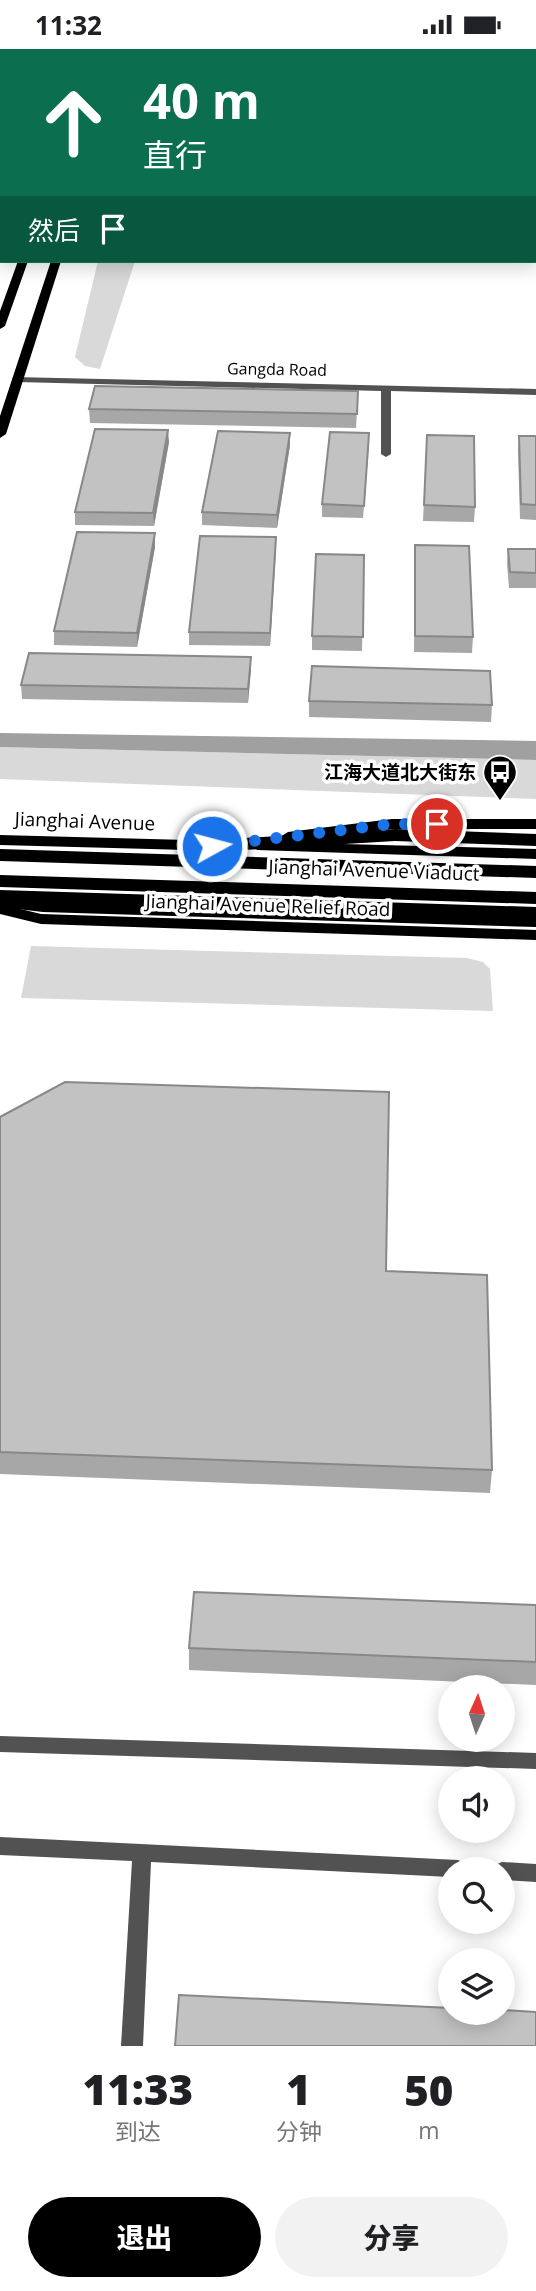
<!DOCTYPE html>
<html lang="zh">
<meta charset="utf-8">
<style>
:root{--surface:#fff;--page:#f2f2f2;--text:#202124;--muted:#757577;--accent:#000}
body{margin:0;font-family:"Open Sans","Noto Sans SC",sans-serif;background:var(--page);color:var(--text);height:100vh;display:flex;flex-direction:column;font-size:26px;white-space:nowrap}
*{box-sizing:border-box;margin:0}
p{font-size:23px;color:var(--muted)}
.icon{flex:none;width:38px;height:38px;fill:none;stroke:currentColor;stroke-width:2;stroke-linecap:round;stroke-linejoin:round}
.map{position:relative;height:1997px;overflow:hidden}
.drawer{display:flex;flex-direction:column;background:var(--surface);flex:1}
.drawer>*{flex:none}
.guide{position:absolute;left:0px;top:0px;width:537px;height:214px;box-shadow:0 4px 18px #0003;background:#0b6e4f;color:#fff;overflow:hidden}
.needle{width:46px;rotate:3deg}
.buttons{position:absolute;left:438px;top:1626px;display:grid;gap:14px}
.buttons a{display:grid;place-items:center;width:77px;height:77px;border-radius:50%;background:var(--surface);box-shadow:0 4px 18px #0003;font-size:35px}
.pin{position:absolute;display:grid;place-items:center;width:60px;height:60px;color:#fff;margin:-30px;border:4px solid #fff;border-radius:50%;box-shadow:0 2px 7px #0007}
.me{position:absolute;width:77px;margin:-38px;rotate:83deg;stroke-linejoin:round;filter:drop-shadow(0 0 5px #0008)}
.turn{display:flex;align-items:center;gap:24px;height:147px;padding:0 28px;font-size:32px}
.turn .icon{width:91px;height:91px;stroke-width:2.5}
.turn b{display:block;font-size:49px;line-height:60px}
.then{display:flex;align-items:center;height:66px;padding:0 28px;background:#0003;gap:14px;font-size:26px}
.eta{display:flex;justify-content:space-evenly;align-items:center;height:119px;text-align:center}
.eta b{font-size:42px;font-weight:800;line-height:49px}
.primary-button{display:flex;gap:14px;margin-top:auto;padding:14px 28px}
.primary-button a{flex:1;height:80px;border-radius:42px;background:var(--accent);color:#fff;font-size:28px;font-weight:800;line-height:80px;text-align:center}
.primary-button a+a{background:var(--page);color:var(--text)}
.status{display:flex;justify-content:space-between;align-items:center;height:49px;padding:0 35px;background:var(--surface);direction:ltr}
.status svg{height:19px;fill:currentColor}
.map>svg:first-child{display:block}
.green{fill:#d9d9d9}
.water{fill:#a0a0a0}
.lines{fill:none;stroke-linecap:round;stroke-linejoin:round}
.street{fill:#525252;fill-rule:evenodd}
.secondary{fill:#1f1f1f;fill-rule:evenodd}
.primary{fill:#000;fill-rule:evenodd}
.highway{fill:#000;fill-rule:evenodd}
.wall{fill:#a7a7a7}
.shaded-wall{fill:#888}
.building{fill:#c2c2c2;stroke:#888;stroke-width:2}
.route{stroke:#1a73e8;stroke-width:12;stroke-dasharray:0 21.6}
.labels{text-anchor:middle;stroke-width:7;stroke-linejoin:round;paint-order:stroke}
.far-street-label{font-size:16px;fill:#000;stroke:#fff}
.poi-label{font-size:19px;font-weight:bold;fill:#000;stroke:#fff;text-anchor:end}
.street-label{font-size:19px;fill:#000;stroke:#fff}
</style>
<div class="status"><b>11:32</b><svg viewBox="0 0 49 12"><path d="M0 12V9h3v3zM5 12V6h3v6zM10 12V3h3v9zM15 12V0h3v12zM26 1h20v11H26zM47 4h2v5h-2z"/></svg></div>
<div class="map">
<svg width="536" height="1997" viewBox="0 0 536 1997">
<rect width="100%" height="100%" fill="#fff"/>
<g class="green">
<path d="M 98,212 L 135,212 L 100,320 L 85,317 L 75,308 Z"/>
<path d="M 0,698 L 536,711 L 536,750 L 0,730 Z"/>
<path d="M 31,897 L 467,909 L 483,913 L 490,920 L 493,962 L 21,949 Z"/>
</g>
<path class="water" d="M 0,684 L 536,692 L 536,711 L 0,698 Z"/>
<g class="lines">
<g class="street">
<path d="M 464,0 L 471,0 L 472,2 L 465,2 Z"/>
<path d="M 14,328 L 536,340 L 536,346 L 391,342 L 391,405 L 386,408 L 381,405 L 381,342 L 17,333 L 12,330 Z"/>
<path d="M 0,1687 L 536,1704 L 536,1720 L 0,1703 Z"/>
<path d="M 0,1788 L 458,1811 L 465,1814 L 468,1820 L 450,1820 L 450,1828 L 151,1813 L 143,1997 L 121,1997 L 132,1812 L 0,1806 Z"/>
<path d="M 502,1813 L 536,1815 L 536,1833 L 502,1831 L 502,1820 L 493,1820 L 495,1816 Z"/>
</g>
<rect class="secondary" x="0" y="45" width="2" height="4"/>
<g class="primary">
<path d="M 94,0 L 102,0 L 93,2 Z"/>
<rect x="121" y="0" width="8" height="2"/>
<path d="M 18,212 L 28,212 L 5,277 L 0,280 L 0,262 Z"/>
<path d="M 51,212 L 61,212 L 6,385 L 0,389 L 0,367 Z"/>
<path d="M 392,770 L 536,770 L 536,780 L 392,780 L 288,793 L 280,788 L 288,783 Z"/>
<path d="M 0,786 L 225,792 L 233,797 L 225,802 L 0,796 Z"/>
<path d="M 263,793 L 536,800 L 536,810 L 257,801 L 255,798 Z"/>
<path d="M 0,841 L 536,858 L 536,868 L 0,851 Z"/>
<path d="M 0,855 L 41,865 L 536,881 L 536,891 L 41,875 L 0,865 Z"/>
</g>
<g class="highway">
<path d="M 395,780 L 536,785 L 536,797 L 395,792 L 212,803 L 203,797 L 212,791 Z"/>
<path d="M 0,800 L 536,817 L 536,829 L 0,812 Z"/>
<path d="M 0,826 L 536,843 L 536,855 L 0,838 Z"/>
<path d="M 0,846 L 43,851 L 536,866 L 536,878 L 43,863 L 0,858 Z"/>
</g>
</g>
<g class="wall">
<path d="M 359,0 L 452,0 L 452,2 L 366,2 Z"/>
<path d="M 358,342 L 356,379 L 90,374 L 89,360 Z"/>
<path d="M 427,386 L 475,458 L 474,473 L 423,472 Z"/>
<path d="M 519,387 L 536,387 L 536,471 L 520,470 L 518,402 Z"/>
<path d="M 169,393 L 154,477 L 75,476 L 75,463 Z"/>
<path d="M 290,396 L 277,479 L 202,476 L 202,463 Z"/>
<path d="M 369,397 L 363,469 L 322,468 L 322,455 Z"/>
<path d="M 276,488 L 270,597 L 189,596 L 189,583 Z"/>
<path d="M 415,496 L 473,588 L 472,604 L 414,603 Z"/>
<path d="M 155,498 L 137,598 L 54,596 L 54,582 Z"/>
<path d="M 508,500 L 536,500 L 536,539 L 509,539 L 507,515 Z"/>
<path d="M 364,506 L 362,602 L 312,601 L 312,587 Z"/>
<path d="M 251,608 L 248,654 L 22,650 L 21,636 Z"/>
<path d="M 309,652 L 492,656 L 491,673 L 309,668 Z"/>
<path d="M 0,1068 L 492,1421 L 490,1444 L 0,1425 Z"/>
<path d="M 536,1556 L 536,1636 L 189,1621 L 189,1599 Z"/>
</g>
<g class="shaded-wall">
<path d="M 168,381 L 169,393 L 154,477 L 153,464 Z"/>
<path d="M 290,384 L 290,396 L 277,479 L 277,466 Z"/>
<path d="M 155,484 L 155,498 L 137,598 L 137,584 Z"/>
<path d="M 276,488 L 276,502 L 270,597 L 270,584 Z"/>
<path d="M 251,608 L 251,621 L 248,654 L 248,640 Z"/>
</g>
<g class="building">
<rect x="230" y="0" width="64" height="2"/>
<path d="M 376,0 L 447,0 L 448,2 L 376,2 Z"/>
<path d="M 95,337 L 358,342 L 357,365 L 89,360 Z"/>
<path d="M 95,380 L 168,381 L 153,464 L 75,463 Z"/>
<path d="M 218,382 L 290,384 L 277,466 L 202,463 Z"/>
<path d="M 330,383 L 369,384 L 364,457 L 322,455 Z"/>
<path d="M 427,386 L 474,387 L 475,458 L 424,456 Z"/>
<path d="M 519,387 L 536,387 L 536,456 L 521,455 Z"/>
<path d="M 77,483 L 155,484 L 137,584 L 54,582 Z"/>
<path d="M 200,487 L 276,488 L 270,584 L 189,583 Z"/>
<path d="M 415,496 L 469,497 L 473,588 L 415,587 Z"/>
<path d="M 508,500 L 536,500 L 536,524 L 510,523 Z"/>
<path d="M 316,505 L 364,506 L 363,588 L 312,587 Z"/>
<path d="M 29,604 L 251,608 L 248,640 L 21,636 Z"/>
<path d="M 312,617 L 490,622 L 492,656 L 309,652 Z"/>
<path d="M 65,1033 L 389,1043 L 386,1222 L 487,1226 L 492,1421 L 0,1403 L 0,1068 Z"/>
<path d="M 194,1543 L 536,1556 L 536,1613 L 189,1599 Z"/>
<path d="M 179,1946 L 450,1959 L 450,1964 L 502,1964 L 502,1961 L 536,1963 L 536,1997 L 175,1997 Z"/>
</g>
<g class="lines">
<path class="route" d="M 212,797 L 391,775 L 437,775"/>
</g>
<defs>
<g id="bus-pin" transform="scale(1.75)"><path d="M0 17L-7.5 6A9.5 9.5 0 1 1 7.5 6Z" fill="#000" stroke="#fff"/><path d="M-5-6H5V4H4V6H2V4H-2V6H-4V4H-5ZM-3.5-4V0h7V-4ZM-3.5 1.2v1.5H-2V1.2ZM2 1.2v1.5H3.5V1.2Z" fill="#fff"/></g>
</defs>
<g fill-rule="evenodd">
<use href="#bus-pin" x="500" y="723"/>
</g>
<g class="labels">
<g class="far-street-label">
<text transform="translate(277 320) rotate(1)" y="6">Gangda Road</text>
</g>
<g class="poi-label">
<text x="476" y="730">江海大道北大街东</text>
</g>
<g class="street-label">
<text transform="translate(85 772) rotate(2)" y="7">Jianghai Avenue</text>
<text transform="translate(374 821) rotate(2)" y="7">Jianghai Avenue Viaduct</text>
<text transform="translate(268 856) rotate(2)" y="7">Jianghai Avenue Relief Road</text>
</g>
</g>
</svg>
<div class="buttons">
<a><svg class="needle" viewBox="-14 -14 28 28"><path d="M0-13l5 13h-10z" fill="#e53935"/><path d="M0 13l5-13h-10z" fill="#757577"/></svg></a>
<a><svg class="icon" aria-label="sound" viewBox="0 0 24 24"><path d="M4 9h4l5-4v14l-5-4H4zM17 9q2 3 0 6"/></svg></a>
<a><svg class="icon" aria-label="search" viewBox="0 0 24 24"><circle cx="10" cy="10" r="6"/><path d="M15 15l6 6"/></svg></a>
<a><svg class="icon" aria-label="layers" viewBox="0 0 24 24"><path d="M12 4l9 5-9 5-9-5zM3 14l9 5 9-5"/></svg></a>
</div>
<div class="pin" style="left:437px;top:775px;background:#d93025"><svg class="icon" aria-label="arrive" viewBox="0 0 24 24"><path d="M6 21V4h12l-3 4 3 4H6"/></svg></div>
<svg class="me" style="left:212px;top:797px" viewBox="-20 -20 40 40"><circle r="17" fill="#1a73e8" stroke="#fff" stroke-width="3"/><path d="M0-11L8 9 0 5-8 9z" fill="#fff"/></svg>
<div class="guide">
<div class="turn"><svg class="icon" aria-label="ahead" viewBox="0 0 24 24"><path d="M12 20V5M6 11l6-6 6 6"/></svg><div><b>40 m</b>直行</div></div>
<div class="then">然后<svg class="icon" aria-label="arrive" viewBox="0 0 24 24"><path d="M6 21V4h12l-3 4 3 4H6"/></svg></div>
</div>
</div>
<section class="drawer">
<div class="eta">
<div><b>11:33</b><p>到达</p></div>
<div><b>1</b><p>分钟</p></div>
<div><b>50</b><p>m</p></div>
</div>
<div class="primary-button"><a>退出</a><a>分享</a></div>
</section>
